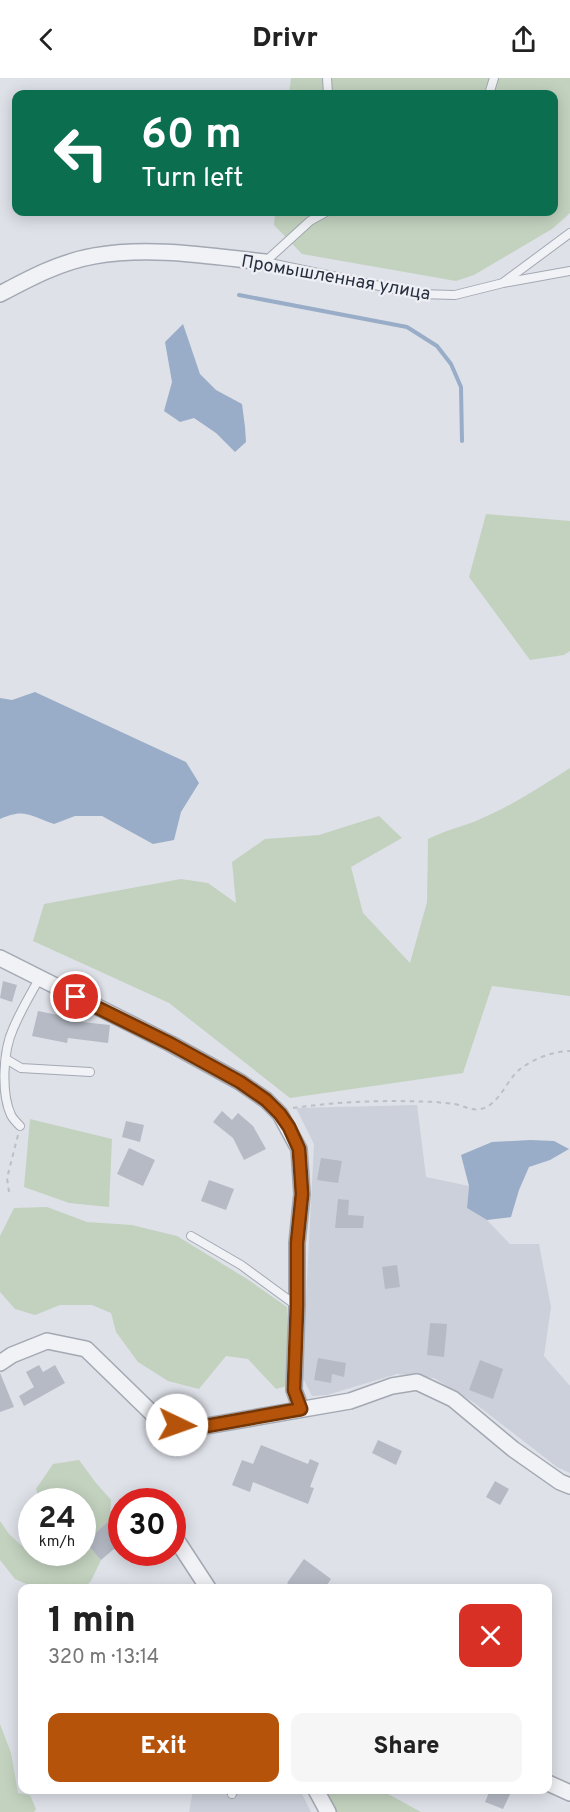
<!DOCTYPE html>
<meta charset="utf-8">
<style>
:root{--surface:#fff;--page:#f6f6f6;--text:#222;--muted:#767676;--accent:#b45309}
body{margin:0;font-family:Overpass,sans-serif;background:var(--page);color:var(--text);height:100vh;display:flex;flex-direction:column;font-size:22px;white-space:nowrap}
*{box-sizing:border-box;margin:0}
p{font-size:20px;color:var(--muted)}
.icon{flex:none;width:33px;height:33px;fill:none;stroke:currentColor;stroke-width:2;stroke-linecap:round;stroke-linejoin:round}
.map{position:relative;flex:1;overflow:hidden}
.panel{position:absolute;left:18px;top:1506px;width:534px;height:210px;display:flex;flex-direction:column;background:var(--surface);border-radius:12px;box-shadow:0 3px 15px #0003}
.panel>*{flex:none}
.banner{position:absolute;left:12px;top:12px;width:546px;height:126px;border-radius:12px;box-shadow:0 3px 15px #0003;background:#0b6e4f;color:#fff;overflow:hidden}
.speed{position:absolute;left:18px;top:1410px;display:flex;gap:12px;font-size:30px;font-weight:700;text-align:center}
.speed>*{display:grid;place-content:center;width:78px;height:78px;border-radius:50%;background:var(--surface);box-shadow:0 3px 15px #0003;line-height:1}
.speed small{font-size:15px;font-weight:400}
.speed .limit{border:9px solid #d22;background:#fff;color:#111}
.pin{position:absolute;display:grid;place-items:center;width:51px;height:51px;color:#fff;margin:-26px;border:3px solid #fff;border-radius:50%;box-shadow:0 2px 6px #0007}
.me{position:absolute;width:66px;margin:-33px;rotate:93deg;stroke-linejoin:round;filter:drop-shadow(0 0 4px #0008)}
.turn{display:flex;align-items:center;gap:21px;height:126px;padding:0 30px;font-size:27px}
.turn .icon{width:78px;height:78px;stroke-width:2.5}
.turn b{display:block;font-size:42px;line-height:51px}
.round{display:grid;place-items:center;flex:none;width:63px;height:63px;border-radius:12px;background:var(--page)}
.overview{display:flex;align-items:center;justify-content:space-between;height:102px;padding:0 30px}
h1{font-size:36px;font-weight:800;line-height:45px}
.cta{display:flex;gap:12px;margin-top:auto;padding:12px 30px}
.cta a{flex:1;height:69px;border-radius:12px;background:var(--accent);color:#fff;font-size:24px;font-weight:800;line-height:69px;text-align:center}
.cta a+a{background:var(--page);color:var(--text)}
header{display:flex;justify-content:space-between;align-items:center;height:78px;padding:0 30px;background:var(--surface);font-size:27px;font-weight:800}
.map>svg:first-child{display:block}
.built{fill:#ccd0da}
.green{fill:#c3d2bf}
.water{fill:#99adc8}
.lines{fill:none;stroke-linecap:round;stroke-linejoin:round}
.stream{stroke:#99adc8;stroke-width:4}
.building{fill:#b5bac5}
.service-casing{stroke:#a3a8b2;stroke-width:10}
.minor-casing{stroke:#a3a8b2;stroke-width:18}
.path{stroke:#bcbfc6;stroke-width:2;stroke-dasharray:4.5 4.5;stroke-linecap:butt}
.service{stroke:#f1f2f6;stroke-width:8}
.minor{stroke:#f1f2f6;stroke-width:15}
.route-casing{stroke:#753606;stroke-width:15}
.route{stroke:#b45309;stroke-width:10}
.labels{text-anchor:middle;stroke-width:4.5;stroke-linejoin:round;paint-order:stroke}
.street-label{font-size:18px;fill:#272f3f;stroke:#eef0f5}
</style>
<header><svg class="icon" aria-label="back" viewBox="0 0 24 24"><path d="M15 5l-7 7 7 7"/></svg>Drivr<svg class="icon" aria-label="share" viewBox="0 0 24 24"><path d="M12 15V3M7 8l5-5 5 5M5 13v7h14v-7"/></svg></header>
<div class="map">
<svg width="570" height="1734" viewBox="0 0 570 1734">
<rect width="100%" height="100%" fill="#dee1e8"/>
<g class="built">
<path d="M 417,1027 L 426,1099 L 469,1108 L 467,1130 L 487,1142 L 510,1166 L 539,1166 L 551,1229 L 544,1278 L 570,1308 L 570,1395 L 557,1389 L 473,1324 L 434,1300 L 397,1296 L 327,1317 L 312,1318 L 302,1298 L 314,1066 L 296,1030 Z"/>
<path d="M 193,1712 L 300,1712 L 311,1734 L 189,1734 Z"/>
</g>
<g class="green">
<path d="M 291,0 L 570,0 L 570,135 L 552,151 L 474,197 L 456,203 L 302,176 L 274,147 L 275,134 L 554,134 L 554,16 L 289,16 Z"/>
<path d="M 486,436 L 570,443 L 570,573 L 564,577 L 530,582 L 469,499 Z"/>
<path d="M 570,690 L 570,918 L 492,908 L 463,995 L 290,1020 L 169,925 L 33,863 L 44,826 L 181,801 L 208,805 L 236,825 L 232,784 L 265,761 L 319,757 L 379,738 L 402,760 L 351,789 L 363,835 L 410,885 L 427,824 L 428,761 C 444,753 460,749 476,743 C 510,729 540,709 570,690 Z"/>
<path d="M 30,1041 L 112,1061 L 109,1129 L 69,1125 L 24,1109 Z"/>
<path d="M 47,1129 L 87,1144 L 132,1147 L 177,1158 L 247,1201 L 287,1229 L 287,1308 L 276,1311 L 248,1281 L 226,1278 L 199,1311 L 168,1303 L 138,1284 L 116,1254 L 111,1235 L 92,1227 L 60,1227 L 35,1237 L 15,1231 L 0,1214 L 0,1158 L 14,1130 Z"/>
<path d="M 79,1382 L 96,1405 L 111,1422 L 110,1442 L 85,1464 L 101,1482 L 91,1503 L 84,1510 L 35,1510 L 15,1501 L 0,1482 L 0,1443 L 9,1456 L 36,1481 L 56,1486 L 57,1475 L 82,1474 L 82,1424 L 40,1423 L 36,1411 L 53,1386 Z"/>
<path d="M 0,1646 L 11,1675 L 18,1715 L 30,1717 L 36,1731 L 34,1734 L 0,1734 Z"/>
<path d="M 323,1712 L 381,1712 L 421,1734 L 333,1734 Z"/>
</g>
<g class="water">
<path d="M 183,246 L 200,296 L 216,312 L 242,326 L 245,349 L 246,364 L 235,374 L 216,355 L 194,340 L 180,344 L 164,333 L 172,304 L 165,264 Z"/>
<path d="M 35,614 L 186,684 L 199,705 L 181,734 L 174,762 L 153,766 L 102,738 L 75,738 L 54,746 C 29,738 26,730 0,741 L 0,620 L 12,622 Z"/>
<path d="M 530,1062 L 554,1063 L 569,1071 L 550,1082 L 529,1089 L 519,1112 L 511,1139 L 487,1142 L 467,1130 L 469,1108 L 461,1077 L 492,1064 Z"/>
</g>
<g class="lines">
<path class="stream" d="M 239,217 L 407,249 L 437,268 L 451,286 L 461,309 L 462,363"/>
</g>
<g class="building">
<path d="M 3,903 L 17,907 L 12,924 L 0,920 Z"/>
<path d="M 38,933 L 73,940 L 72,943 L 110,947 L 108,965 L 68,960 L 67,965 L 32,958 Z"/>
<path d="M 222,1033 L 232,1042 L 238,1035 L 253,1048 L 266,1071 L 244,1082 L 233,1060 L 213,1044 Z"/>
<path d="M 126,1043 L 144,1047 L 140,1064 L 122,1059 Z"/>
<path d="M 129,1070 L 155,1082 L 143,1108 L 117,1096 Z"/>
<path d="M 321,1080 L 342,1083 L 338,1105 L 317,1102 Z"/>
<path d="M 209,1102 L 234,1111 L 226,1132 L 201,1123 Z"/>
<path d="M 338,1121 L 349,1122 L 348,1137 L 364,1138 L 363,1150 L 335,1150 Z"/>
<path d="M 397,1187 L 400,1209 L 385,1211 L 382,1189 Z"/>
<path d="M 430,1245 L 447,1246 L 444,1279 L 427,1277 Z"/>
<path d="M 318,1280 L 346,1285 L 344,1299 L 332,1296 L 331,1305 L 314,1302 Z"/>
<path d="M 480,1282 L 503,1291 L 493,1321 L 469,1312 Z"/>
<path d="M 39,1287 L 43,1294 L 55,1287 L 65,1305 L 24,1328 L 19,1318 L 34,1309 L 26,1294 Z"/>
<path d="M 0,1295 L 14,1329 L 0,1334 Z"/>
<path d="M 378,1362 L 402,1373 L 396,1387 L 372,1375 Z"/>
<path d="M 261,1367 L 308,1386 L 310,1381 L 319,1385 L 310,1409 L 314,1410 L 308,1426 L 253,1404 L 250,1414 L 232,1407 L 242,1382 L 253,1386 Z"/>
<path d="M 495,1403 L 509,1411 L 500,1427 L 486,1419 Z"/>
<path d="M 110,1442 L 122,1455 L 122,1464 L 101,1482 L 85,1464 Z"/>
<path d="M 304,1481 L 331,1501 L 325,1510 L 295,1510 L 287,1505 Z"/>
<path d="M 490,1712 L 512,1712 L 503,1731 L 485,1724 Z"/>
</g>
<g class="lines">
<g class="service-casing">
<g id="service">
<path d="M 327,0 L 328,16"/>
<path d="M 489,16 L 494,0"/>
<path d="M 265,184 L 418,216 L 455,217 L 503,205 L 570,193"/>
<path d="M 265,184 L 310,143 L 326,134"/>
<path d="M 504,204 L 570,155"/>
<path d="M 6,981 L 21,990 L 90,994"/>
<path d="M 20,1048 C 17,1045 13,1041 11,1037 C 1,1015 3,973 13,951 C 20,934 30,917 39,901"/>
<path d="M 191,1158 L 241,1187 L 297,1228"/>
<path d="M 232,1716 L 233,1712"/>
</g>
</g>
<g class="minor-casing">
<g id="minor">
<path d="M 0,216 C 30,200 60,184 94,178 C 150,168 209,178 265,184"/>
<path d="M 0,880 L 171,966 L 240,1004 L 266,1022 L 280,1036 L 299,1071 L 302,1116 L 297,1165 L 297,1228 L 294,1312 L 301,1331"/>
<path d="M 0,1285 L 12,1277 L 47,1263 L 86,1271 L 160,1343 L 195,1350 L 350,1323 L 392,1308 L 417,1304 L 453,1321 L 513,1371 L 560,1404 L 570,1408"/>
<path d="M 172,1455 L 208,1510"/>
<path d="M 548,1705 L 570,1715"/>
<path d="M 316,1712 L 328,1734"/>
</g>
</g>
<g class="path">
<path d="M 293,1030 C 341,1023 388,1022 436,1024 C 442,1025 449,1025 455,1026 C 464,1028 471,1033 481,1031 C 499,1027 506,1003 519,992 C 532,981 554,973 570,973"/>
<path d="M 9,1114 L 7,1100 L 18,1057"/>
</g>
<use href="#service" class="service"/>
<use href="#minor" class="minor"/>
</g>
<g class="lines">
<g class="route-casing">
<path id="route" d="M 76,919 L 171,966 L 240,1004 L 266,1022 L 280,1036 L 289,1049 L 299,1071 L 302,1116 L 297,1165 L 297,1228 L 294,1312 L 301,1331 L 195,1350 L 177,1347"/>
</g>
<use href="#route" class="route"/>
</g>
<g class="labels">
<g class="street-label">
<text transform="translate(336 199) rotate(10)" y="6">Промышленная улица</text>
</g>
</g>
</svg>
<div class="speed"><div>24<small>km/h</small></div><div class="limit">30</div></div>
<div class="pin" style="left:76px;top:919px;background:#d93025"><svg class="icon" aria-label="arrive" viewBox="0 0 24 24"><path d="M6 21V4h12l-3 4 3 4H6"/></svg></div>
<svg class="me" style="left:177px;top:1347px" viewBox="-20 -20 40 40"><circle r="19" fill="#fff"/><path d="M0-13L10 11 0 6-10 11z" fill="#b45309"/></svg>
<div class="banner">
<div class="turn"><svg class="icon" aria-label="left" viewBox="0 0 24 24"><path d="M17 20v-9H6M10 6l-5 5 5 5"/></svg><div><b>60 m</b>Turn left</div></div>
</div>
<section class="panel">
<div class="overview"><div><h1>1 min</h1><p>320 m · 13:14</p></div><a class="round" style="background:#d93025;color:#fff"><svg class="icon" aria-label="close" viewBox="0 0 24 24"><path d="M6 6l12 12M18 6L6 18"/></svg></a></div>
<div class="cta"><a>Exit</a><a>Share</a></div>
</section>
</div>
